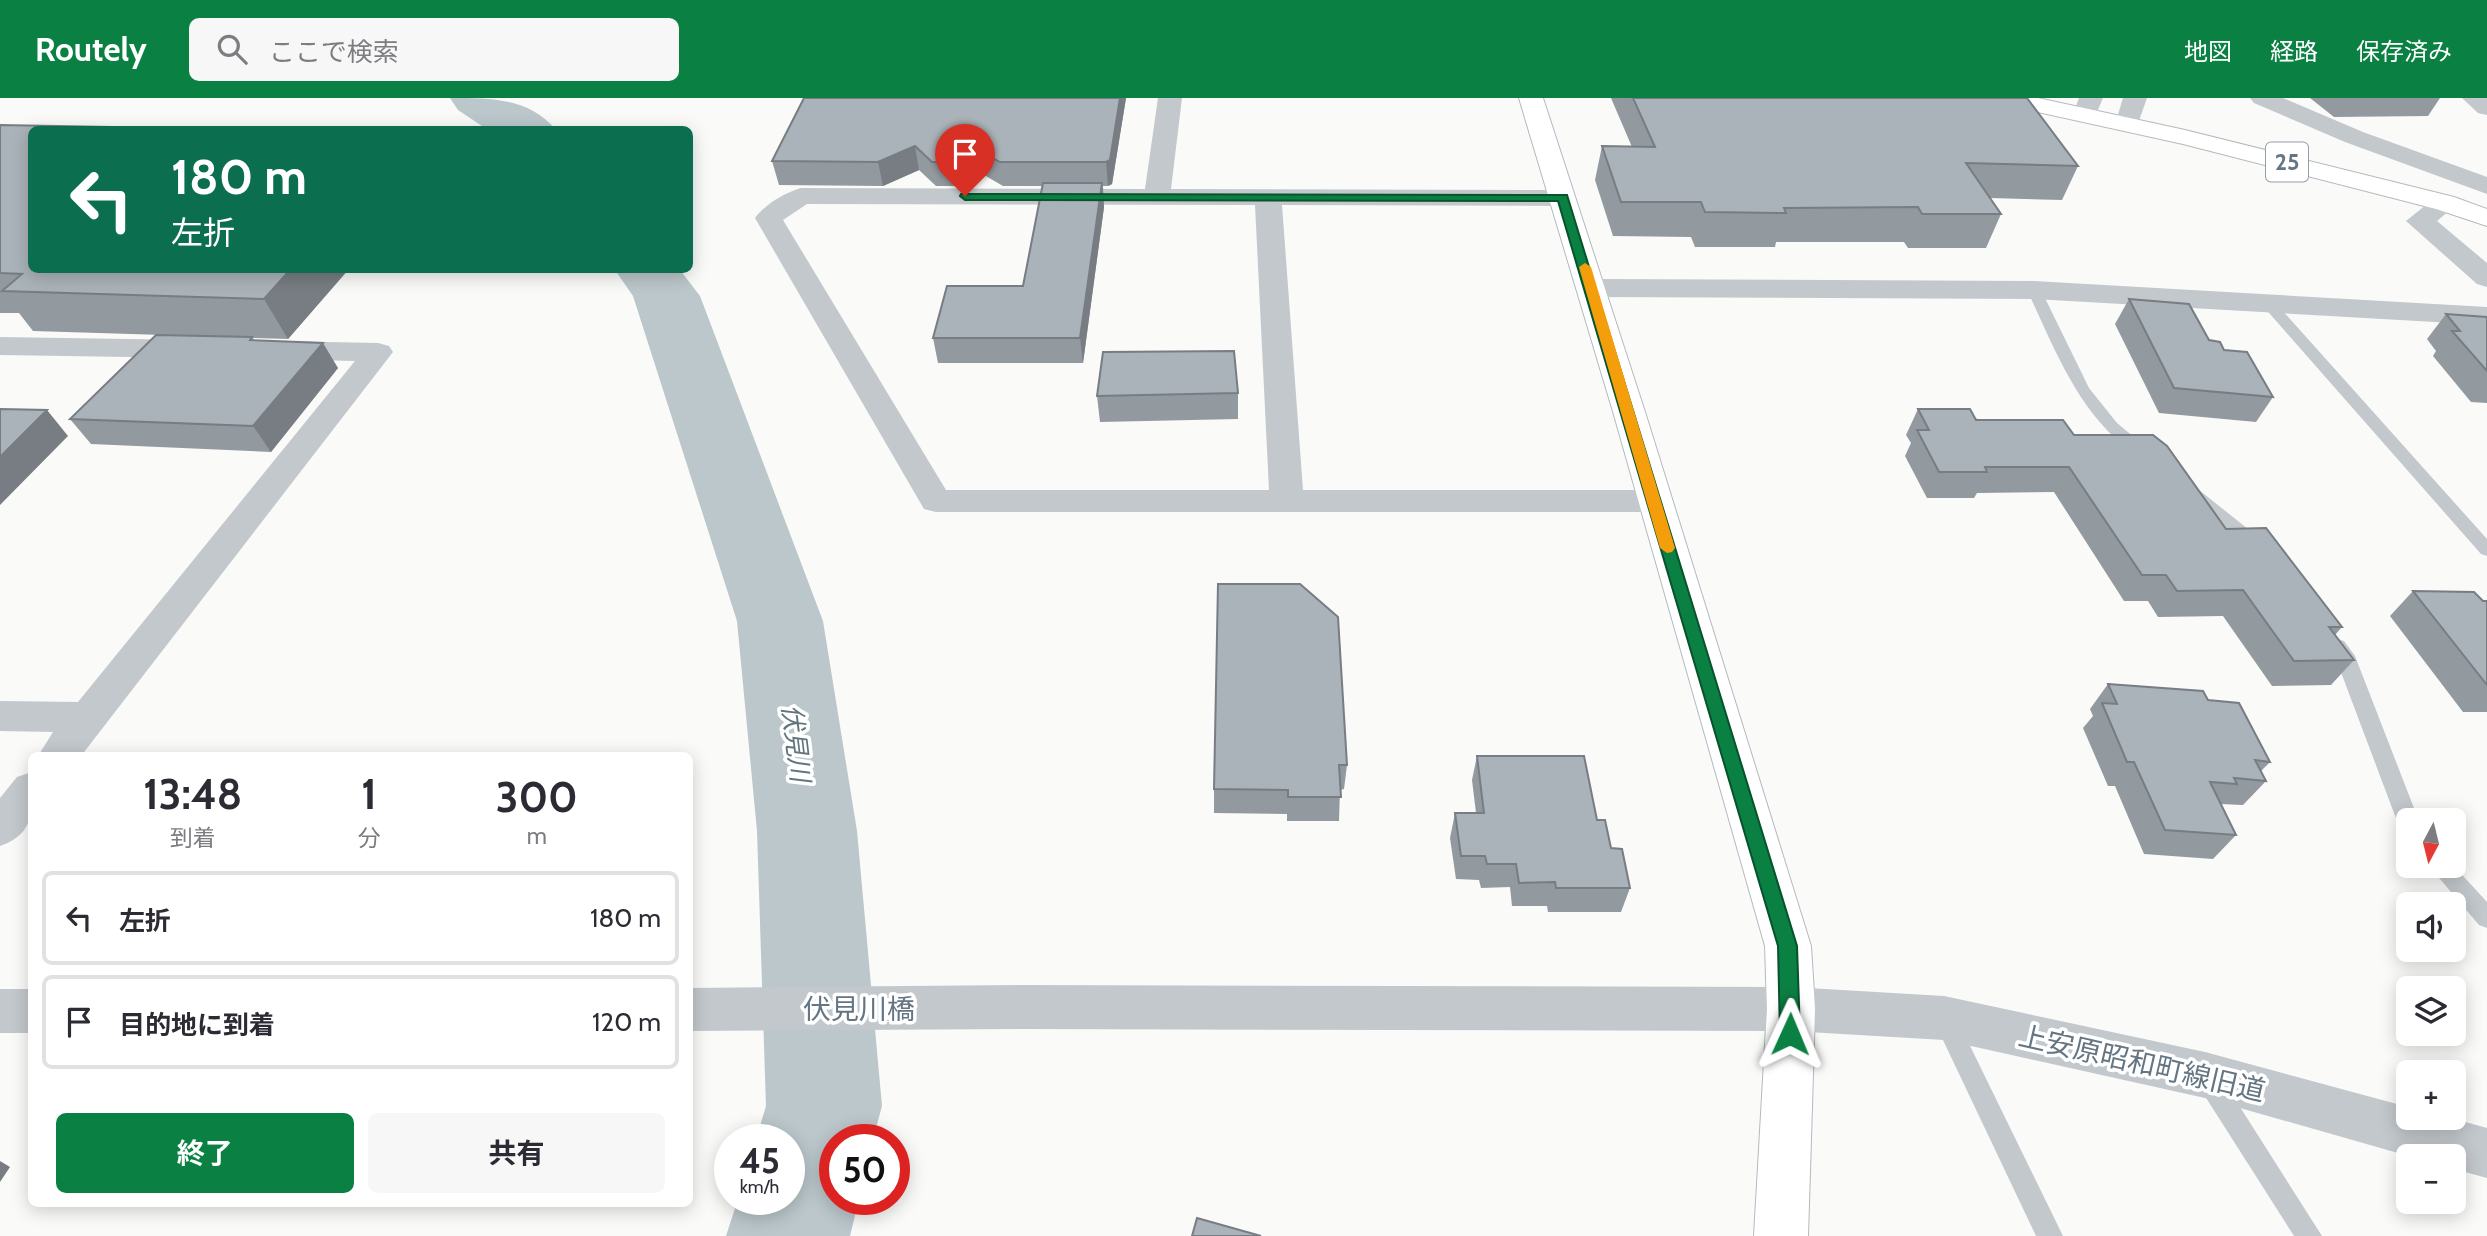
<!DOCTYPE html>
<html lang="ja">
<meta charset="utf-8">
<style>
:root{--surface:#fff;--page:#f7f7f7;--text:#2b2b33;--muted:#7c7c81;--line:#e1e1e2;--accent:#0b8043}
body{margin:0;font-family:Cabin,"Noto Sans JP",sans-serif;background:var(--page);color:var(--text);height:100vh;display:flex;flex-direction:column;font-size:26px;white-space:nowrap}
*{box-sizing:border-box;margin:0}
p{font-size:23px;color:var(--muted)}
.icon{flex:none;width:38px;height:38px;fill:none;stroke:currentColor;stroke-width:2;stroke-linecap:round;stroke-linejoin:round}
.map{position:relative;flex:1;overflow:hidden}
.side{position:absolute;left:28px;top:654px;width:665px;height:455px;display:flex;flex-direction:column;background:var(--surface);border-radius:10px;box-shadow:0 4px 18px #0003}
.side>*{flex:none}
.hud{position:absolute;left:28px;top:28px;width:665px;height:147px;border-radius:10px;box-shadow:0 4px 18px #0003;background:#0b6e4f;color:#fff;overflow:hidden}
.needle{width:46px;rotate:187deg}
.buttons{position:absolute;left:2396px;top:710px;display:grid;gap:14px}
.buttons a{display:grid;place-items:center;width:70px;height:70px;border-radius:10px;background:var(--surface);box-shadow:0 4px 18px #0003;font-size:35px}
.speed{position:absolute;left:714px;top:1026px;display:flex;gap:14px;font-size:35px;font-weight:700;text-align:center}
.speed>*{display:grid;place-content:center;width:91px;height:91px;border-radius:50%;background:var(--surface);box-shadow:0 4px 18px #0003;line-height:1}
.speed small{font-size:18px;font-weight:400}
.speed .limit{border:10px solid #d22;background:#fff;color:#111}
.pin{position:absolute;display:grid;place-items:center;width:60px;height:60px;color:#fff;margin:-72px -30px;border-radius:50% 50% 50% 0;rotate:-45deg;box-shadow:0 0 7px #0007}
.pin .icon{rotate:45deg}
.me{position:absolute;width:77px;margin:-38px;rotate:1deg;stroke-linejoin:round;filter:drop-shadow(0 0 5px #0008)}
.turn{display:flex;align-items:center;gap:24px;height:147px;padding:0 28px;font-size:32px}
.turn .icon{width:91px;height:91px;stroke-width:2.5}
.turn b{display:block;font-size:49px;line-height:60px}
.eta{display:flex;justify-content:space-evenly;align-items:center;height:119px;text-align:center}
.eta b{font-size:42px;font-weight:700;line-height:49px}
.button{display:flex;gap:14px;margin-top:auto;padding:14px 28px}
.button a{flex:1;height:80px;border-radius:10px;background:var(--accent);color:#fff;font-size:28px;font-weight:700;line-height:80px;text-align:center}
.button a+a{background:var(--page);color:var(--text)}
ul{padding:0;list-style:none}
li{display:flex;align-items:center;gap:21px;height:94px;margin:0 14px 10px;padding:0 14px;border:4px solid var(--line);border-radius:10px}
li div{flex:1}
li b{display:block;font-size:26px}
li em{font-style:normal}
header{display:flex;align-items:center;gap:42px;box-sizing:border-box;height:98px;padding:0 35px;background:var(--accent);color:#fff}
header strong{font-size:33px}
nav{display:flex;gap:38px;margin-inline-start:auto;font-size:24px}
.search{width:490px;height:63px;background:var(--page);display:flex;align-items:center;gap:18px;box-sizing:border-box;padding:0 24px;border-radius:10px;color:var(--muted);font-size:26px}
.map>svg:first-child{display:block}
.lines{fill:none;stroke-linecap:round;stroke-linejoin:round}
.river{fill:#bbc7cb;fill-rule:evenodd}
.secondary-casing{stroke:#b3babf;stroke-width:2}
.primary-casing{stroke:#b5babe;stroke-width:2}
.service{fill:#c3c8cc;fill-rule:evenodd}
.minor{fill:#c3c8cc;fill-rule:evenodd}
.tertiary{fill:#c3c8cc;fill-rule:evenodd}
.secondary{fill:#fff;fill-rule:evenodd}
.primary{fill:#fff;fill-rule:evenodd}
.wall{fill:#929a9f}
.shaded-wall{fill:#777d82}
.building{fill:#aab3b9;stroke:#777d82;stroke-width:2}
.route{fill:#0b8043;stroke:#07532c;stroke-width:2}
.slow{fill:#f59e0b}
.labels{text-anchor:middle;stroke-width:7;stroke-linejoin:round;paint-order:stroke}
.shield{fill:#fff;stroke:#939fa8;stroke-width:2}
.shield-label{font-size:23px;font-weight:bold;fill:#657683}
.water-label{font-size:26px;font-style:italic;fill:#60757c;stroke:#fff}
.near-street-label{font-size:28px;fill:#657683;stroke:#fff}
</style>
<header>
<strong>Routely</strong>
<div class="search"><svg class="icon" aria-label="search" viewBox="0 0 24 24"><circle cx="10" cy="10" r="6"/><path d="M15 15l6 6"/></svg>ここで検索</div>
<nav><a>地図</a><a>経路</a><a>保存済み</a></nav>
</header>
<div class="map">
<svg width="2487" height="1138" viewBox="0 0 2487 1138">
<rect width="100%" height="100%" fill="#fafaf8"/>
<g class="lines">
<g class="river">
<path d="M 450,0 C 492,0 529,0 556,32 L 488,32 L 458,12 Z"/>
<path d="M 615,172 L 680,172 L 700,198 L 823,523 L 857,733 L 882,1008 L 873,1041 L 835,1041 L 835,1101 L 859,1101 L 850,1138 L 726,1138 L 738,1101 L 789,1101 L 789,1041 L 756,1041 L 766,1008 L 757,733 L 737,523 L 633,198 Z"/>
</g>
<g class="secondary-casing">
<path id="secondary" d="M 1519,0 L 1543,0 L 1646,317 L 1811,848 L 1815,911 L 1808,1138 L 1754,1138 L 1767,911 L 1765,848 L 1614,317 Z"/>
</g>
<g class="primary-casing">
<path id="primary" d="M 1993,0 L 2038,0 L 2185,32 L 2454,99 L 2487,111 L 2487,128 L 2436,111 L 2183,46 L 1997,5 Z"/>
</g>
<g class="service">
<path d="M 2034,188 L 2041,192 L 2089,290 L 2117,325 L 2146,349 L 2148,353 L 2146,357 C 2135,359 2130,354 2123,347 C 2075,307 2053,247 2027,192 Z"/>
<path d="M 2268,201 L 2273,202 L 2487,441 L 2487,458 L 2481,456 L 2263,208 L 2261,205 L 2263,202 Z"/>
<path d="M 2193,390 L 2199,392 L 2263,443 L 2266,447 L 2263,451 L 2251,451 L 2187,400 L 2184,396 L 2187,392 Z"/>
<path d="M 2337,541 L 2344,543 L 2355,558 L 2419,723 L 2408,723 L 2408,732 L 2400,729 L 2397,723 L 2336,561 L 2328,548 L 2330,543 Z"/>
<path d="M 2429,768 L 2454,768 L 2487,804 L 2487,830 L 2479,827 Z"/>
<path d="M 1945,910 L 1953,913 L 2063,1138 L 2036,1138 L 1933,921 L 1937,913 Z"/>
<path d="M 2210,972 L 2219,976 L 2322,1138 L 2294,1138 L 2201,992 L 2198,984 L 2201,976 Z"/>
</g>
<g class="minor">
<path d="M 1158,0 L 1182,0 L 1171,91 L 1563,92 L 1572,94 L 1576,100 L 1572,106 L 1563,108 L 1282,107 L 1303,392 L 1653,392 L 1665,395 L 1670,403 L 1665,411 L 1653,414 L 936,414 L 924,411 L 755,120 C 764,107 786,94 801,90 L 1145,91 ZM 807,106 L 1255,107 L 1269,392 L 946,392 L 783,122 Z"/>
<path d="M 2123,0 L 2147,0 L 2136,31 L 2127,33 L 2118,31 L 2115,26 Z"/>
<path d="M 2445,97 L 2454,99 L 2458,105 L 2437,123 L 2487,165 L 2487,189 L 2477,186 L 2406,123 L 2436,99 Z"/>
<path d="M 1592,181 L 2034,183 L 2487,209 L 2487,227 L 2034,201 L 1592,199 L 1582,196 L 1578,190 L 1582,184 Z"/>
<path d="M 0,239 L 194,242 L 205,245 L 209,251 L 205,257 L 194,260 L 0,257 Z"/>
<path d="M 275,243 L 378,245 L 389,248 L 393,254 L 81,658 L 38,658 L 53,634 L 0,633 L 0,603 L 78,604 L 355,263 L 275,261 L 264,258 L 260,252 L 264,246 Z"/>
<path d="M 32,674 C 32,708 38,735 0,748 L 0,700 L 17,679 Z"/>
<rect x="0" y="891" width="32" height="44"/>
</g>
<g class="tertiary">
<path d="M 2079,0 L 2103,0 L 2094,21 L 2085,23 L 2076,21 L 2073,16 Z"/>
<path d="M 2250,0 L 2283,0 L 2363,34 L 2487,79 L 2487,96 L 2345,44 L 2254,5 Z"/>
<path d="M 2462,0 L 2487,0 L 2487,17 L 2478,15 Z"/>
<path d="M 1028,887 L 1791,889 L 1944,898 L 2205,954 L 2408,1009 L 2408,1020 L 2451,1020 L 2487,1030 L 2487,1080 L 2454,1071 L 2454,1059 L 2412,1059 L 2205,1000 L 1944,942 L 1791,933 L 1028,931 L 690,933 L 690,890 Z"/>
</g>
<use href="#secondary" class="secondary"/>
<use href="#primary" class="primary"/>
</g>
<g class="wall">
<path d="M 1126,0 L 1112,86 L 1108,88 L 1103,88 L 1104,109 L 1083,265 L 938,265 L 933,240 L 1023,188 L 1043,88 L 1003,88 L 979,74 L 956,88 L 936,88 L 919,72 L 883,88 L 779,87 L 772,63 Z"/>
<path d="M 1611,0 L 2027,0 L 2078,68 L 2062,102 L 1990,100 L 2001,116 L 1986,150 L 1908,150 L 1904,144 L 1776,144 L 1775,149 L 1695,149 L 1691,139 L 1613,138 L 1595,82 L 1602,48 L 1632,49 Z"/>
<path d="M 2310,0 L 2440,0 L 2428,18 L 2334,19 Z"/>
<path d="M 0,27 L 32,172 L 348,172 L 288,241 L 253,240 L 254,242 L 338,270 L 271,354 L 91,346 L 70,321 L 196,238 L 33,233 L 19,215 L 0,215 Z"/>
<path d="M 2129,201 L 2224,252 L 2273,299 L 2256,324 L 2159,315 L 2115,226 Z"/>
<path d="M 2446,216 L 2487,219 L 2487,305 L 2471,304 L 2433,258 L 2436,253 L 2427,241 Z"/>
<path d="M 1238,295 L 1238,321 L 1100,324 L 1097,298 Z"/>
<path d="M 1918,311 L 2074,337 L 2226,431 L 2342,529 L 2335,537 L 2354,562 L 2331,587 L 2272,588 L 2223,518 L 2158,519 L 2148,503 L 2124,503 L 2054,394 L 1977,395 L 1974,400 L 1927,400 L 1905,358 L 1911,345 L 1906,337 Z"/>
<path d="M 1218,486 L 1347,667 L 1344,691 L 1340,692 L 1339,723 L 1287,723 L 1287,716 L 1214,715 L 1214,691 Z"/>
<path d="M 2413,493 L 2487,503 L 2487,614 L 2463,614 L 2390,518 Z"/>
<path d="M 2108,586 L 2208,602 L 2270,664 L 2261,673 L 2266,683 L 2243,707 L 2220,706 L 2236,737 L 2213,761 L 2144,756 L 2115,688 L 2108,688 L 2083,630 L 2093,618 L 2090,611 Z"/>
<path d="M 1477,658 L 1597,722 L 1630,790 L 1621,814 L 1548,814 L 1547,808 L 1512,808 L 1510,789 L 1481,790 L 1479,782 L 1456,781 L 1450,740 L 1455,715 L 1476,715 L 1472,682 Z"/>
</g>
<g class="shaded-wall">
<path d="M 1120,0 L 1126,0 L 1112,86 L 1108,88 L 1106,64 Z"/>
<path d="M 915,48 L 919,72 L 883,88 L 878,64 Z"/>
<path d="M 975,50 L 979,74 L 956,88 L 952,64 Z"/>
<path d="M 1102,85 L 1104,109 L 1083,265 L 1080,240 Z"/>
<path d="M 290,172 L 348,172 L 288,241 L 264,201 Z"/>
<path d="M 323,245 L 338,270 L 271,354 L 253,328 Z"/>
<path d="M 47,312 L 68,338 L 0,407 L 0,359 Z"/>
<path d="M 0,1063 L 10,1069 L 0,1084 Z"/>
</g>
<g class="building">
<path d="M 804,0 L 1120,0 L 1110,62 L 1106,64 L 1000,64 L 975,50 L 952,64 L 932,64 L 915,48 L 878,64 L 772,63 Z"/>
<path d="M 1633,0 L 2027,0 L 2078,68 L 1966,65 L 2001,116 L 1922,116 L 1918,109 L 1784,110 L 1786,115 L 1705,114 L 1701,104 L 1621,104 L 1602,48 L 1655,49 Z"/>
<path d="M 0,27 L 224,31 L 32,32 L 32,172 L 290,172 L 264,201 L 2,193 L 22,176 L 0,175 Z"/>
<path d="M 1043,85 L 1102,85 L 1080,240 L 933,240 L 947,188 L 1023,188 Z"/>
<path d="M 2129,201 L 2189,206 L 2209,242 L 2220,244 L 2224,252 L 2247,254 L 2273,299 L 2174,290 Z"/>
<path d="M 2446,216 L 2487,219 L 2487,273 L 2452,233 L 2460,233 Z"/>
<path d="M 156,237 L 252,239 L 250,242 L 323,245 L 253,328 L 70,321 Z"/>
<path d="M 1234,253 L 1238,295 L 1097,298 L 1103,254 Z"/>
<path d="M 0,311 L 47,312 L 0,359 Z"/>
<path d="M 1918,311 L 1970,311 L 1976,322 L 2063,322 L 2074,337 L 2153,337 L 2167,348 L 2226,431 L 2266,430 L 2342,529 L 2329,529 L 2354,562 L 2294,563 L 2243,492 L 2177,493 L 2166,477 L 2142,477 L 2069,369 L 1985,369 L 1987,374 L 1939,374 L 1917,332 L 1929,332 Z"/>
<path d="M 1218,486 L 1300,486 L 1338,519 L 1347,667 L 1339,667 L 1341,699 L 1288,699 L 1288,692 L 1214,691 Z"/>
<path d="M 2413,493 L 2474,494 L 2483,503 L 2487,503 L 2487,587 Z"/>
<path d="M 2108,586 L 2203,593 L 2208,602 L 2239,605 L 2270,664 L 2255,662 L 2266,683 L 2234,680 L 2237,686 L 2210,684 L 2236,737 L 2165,732 L 2134,664 L 2127,664 L 2102,605 L 2117,606 Z"/>
<path d="M 1477,658 L 1584,658 L 1597,722 L 1605,722 L 1611,750 L 1622,751 L 1630,790 L 1556,790 L 1555,784 L 1519,785 L 1516,766 L 1487,766 L 1485,758 L 1461,758 L 1455,715 L 1484,715 Z"/>
<path d="M 1197,1120 L 1261,1138 L 1192,1138 Z"/>
</g>
<path class="route" d="M 961,96 L 1567,97 L 1797,848 L 1800,936 L 1797,942 L 1790,945 L 1783,942 L 1780,936 L 1778,848 L 1558,103 L 965,102 L 960,98 Z"/>
<path class="slow" d="M 1585,165 L 1591,169 L 1675,450 L 1672,454 L 1667,455 L 1660,450 L 1579,169 Z"/>
<g class="labels">
<rect class="shield" x="2266" y="44.5" width="42" height="39" rx="5"/>
<g class="shield-label">
<text x="2287" y="72">25</text>
</g>
<g class="water-label">
<text transform="translate(796 645) rotate(83)" y="9">伏見川</text>
</g>
<g class="near-street-label">
<text x="859" y="921">伏見川橋</text>
<text transform="translate(2142 965) rotate(13)" y="10">上安原昭和町線旧道</text>
</g>
</g>
</svg>
<div class="buttons">
<a><svg class="needle" viewBox="-14 -14 28 28"><path d="M0-13l5 13h-10z" fill="#e53935"/><path d="M0 13l5-13h-10z" fill="#7c7c81"/></svg></a>
<a><svg class="icon" aria-label="sound" viewBox="0 0 24 24"><path d="M4 9h4l5-4v14l-5-4H4zM17 9q2 3 0 6"/></svg></a>
<a><svg class="icon" aria-label="layers" viewBox="0 0 24 24"><path d="M12 4l9 5-9 5-9-5zM3 14l9 5 9-5"/></svg></a>
<a>+</a>
<a>−</a>
</div>
<div class="speed"><div>45<small>km/h</small></div><div class="limit">50</div></div>
<div class="pin" style="left:965px;top:98px;background:#d93025"><svg class="icon" aria-label="arrive" viewBox="0 0 24 24"><path d="M6 21V4h12l-3 4 3 4H6"/></svg></div>
<svg class="me" style="left:1790px;top:936px" viewBox="-20 -20 40 40"><path d="M0-17L14 15 0 8-14 15z" fill="#0b8043" stroke="#fff" stroke-width="4"/></svg>
<div class="hud">
<div class="turn"><svg class="icon" aria-label="left" viewBox="0 0 24 24"><path d="M17 20v-9H6M10 6l-5 5 5 5"/></svg><div><b>180 m</b>左折</div></div>
</div>
<section class="side">
<div class="eta">
<div><b>13:48</b><p>到着</p></div>
<div><b>1</b><p>分</p></div>
<div><b>300</b><p>m</p></div>
</div>
<ul>
<li><svg class="icon" aria-label="left" viewBox="0 0 24 24"><path d="M17 20v-9H6M10 6l-5 5 5 5"/></svg><div><b>左折</b></div><em>180 m</em></li>
<li><svg class="icon" aria-label="arrive" viewBox="0 0 24 24"><path d="M6 21V4h12l-3 4 3 4H6"/></svg><div><b>目的地に到着</b></div><em>120 m</em></li>
</ul>
<div class="button"><a>終了</a><a>共有</a></div>
</section>
</div>
